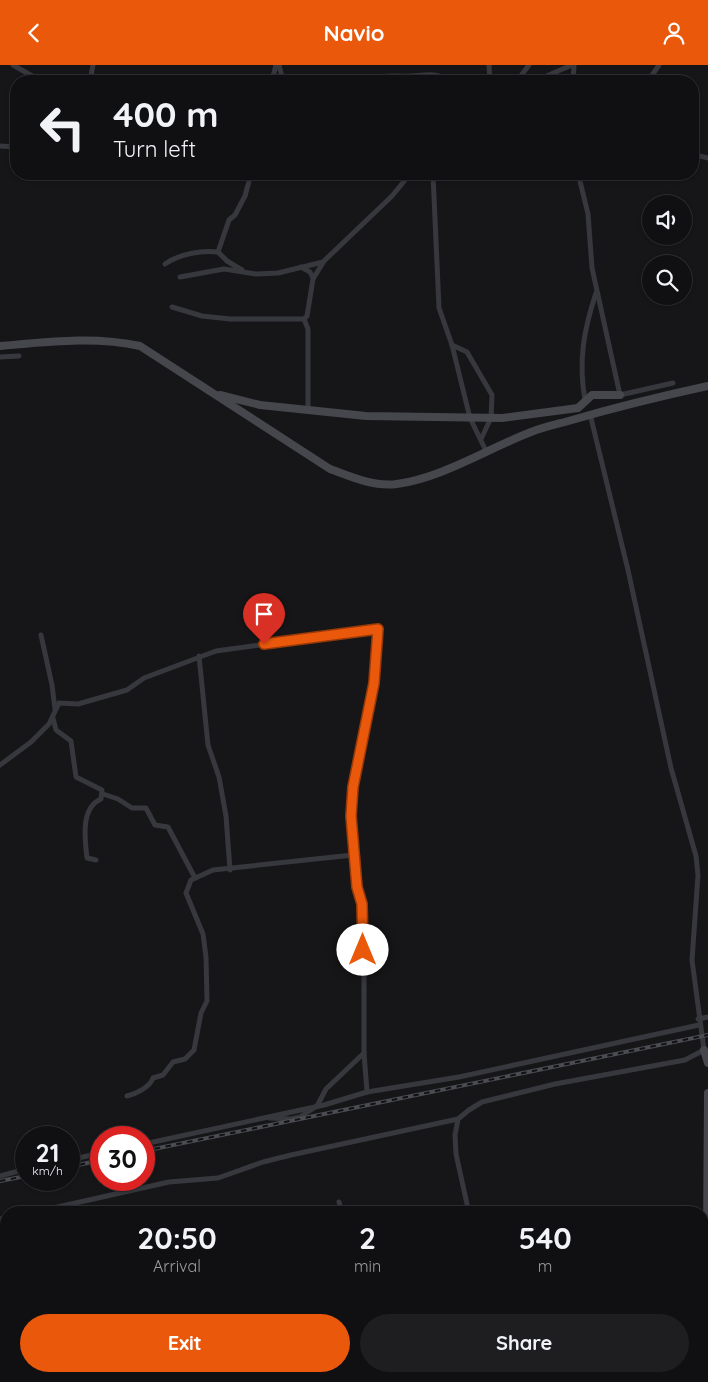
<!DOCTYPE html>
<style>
:root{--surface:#101012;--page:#1e1e20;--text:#f1f3f6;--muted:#9c9d9f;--line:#303032;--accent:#ea580c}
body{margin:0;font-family:Quicksand,sans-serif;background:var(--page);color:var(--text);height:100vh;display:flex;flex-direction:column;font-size:19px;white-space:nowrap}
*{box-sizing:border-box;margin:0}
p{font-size:16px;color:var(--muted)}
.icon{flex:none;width:28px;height:28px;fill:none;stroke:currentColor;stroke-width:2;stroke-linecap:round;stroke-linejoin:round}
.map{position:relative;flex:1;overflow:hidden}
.panel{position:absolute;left:0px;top:1141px;width:709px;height:176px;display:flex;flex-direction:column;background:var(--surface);border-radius:20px 20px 0 0;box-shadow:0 1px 4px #0004,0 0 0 1px var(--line)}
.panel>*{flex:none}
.top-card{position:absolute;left:10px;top:10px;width:689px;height:105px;border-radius:20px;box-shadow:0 1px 4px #0004,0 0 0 1px var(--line);background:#101012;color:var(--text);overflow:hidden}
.tools{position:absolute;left:642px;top:130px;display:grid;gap:10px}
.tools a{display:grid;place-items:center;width:50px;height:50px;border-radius:50%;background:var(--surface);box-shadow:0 1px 4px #0004,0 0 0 1px var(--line);font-size:25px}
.speed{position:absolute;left:15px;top:1061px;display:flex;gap:10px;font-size:25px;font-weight:700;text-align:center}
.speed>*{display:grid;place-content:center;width:65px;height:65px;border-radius:50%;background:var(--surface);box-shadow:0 1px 4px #0004,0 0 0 1px var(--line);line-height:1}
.speed small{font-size:12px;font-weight:400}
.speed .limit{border:8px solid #d22;background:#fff;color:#111}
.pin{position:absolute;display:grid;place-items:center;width:42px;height:42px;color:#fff;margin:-51px -21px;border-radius:50% 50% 50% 0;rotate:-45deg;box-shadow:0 0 5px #0007}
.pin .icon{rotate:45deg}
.me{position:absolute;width:55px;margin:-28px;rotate:0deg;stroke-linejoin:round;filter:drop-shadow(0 0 4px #0008)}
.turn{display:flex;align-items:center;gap:18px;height:105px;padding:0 20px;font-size:22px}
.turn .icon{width:65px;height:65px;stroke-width:2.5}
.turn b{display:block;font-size:35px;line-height:42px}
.eta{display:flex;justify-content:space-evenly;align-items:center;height:85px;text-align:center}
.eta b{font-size:30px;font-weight:700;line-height:35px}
.button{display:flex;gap:10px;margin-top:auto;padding:10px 20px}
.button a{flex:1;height:58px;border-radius:30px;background:var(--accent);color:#fff;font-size:20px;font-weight:700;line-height:58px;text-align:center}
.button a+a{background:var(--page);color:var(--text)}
header{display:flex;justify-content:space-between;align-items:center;height:65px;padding:0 20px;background:var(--accent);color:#fff;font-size:22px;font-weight:700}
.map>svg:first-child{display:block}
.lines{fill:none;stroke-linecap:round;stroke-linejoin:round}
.street{stroke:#37383d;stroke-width:5}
.secondary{stroke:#45474d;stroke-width:8}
.rail-casing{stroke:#4a4c52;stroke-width:4}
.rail{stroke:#111113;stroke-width:2;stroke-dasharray:5.5;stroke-linecap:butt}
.route-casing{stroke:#983908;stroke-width:12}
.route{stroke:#ea580c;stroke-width:9}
</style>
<header><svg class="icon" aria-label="back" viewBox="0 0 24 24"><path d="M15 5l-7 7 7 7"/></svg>Navio<svg class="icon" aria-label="person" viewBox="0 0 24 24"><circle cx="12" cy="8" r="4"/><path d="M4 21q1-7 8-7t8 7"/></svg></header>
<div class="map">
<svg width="708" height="1317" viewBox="0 0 708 1317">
<rect width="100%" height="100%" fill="#161618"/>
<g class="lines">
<g class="street">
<path d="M 13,0 L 41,16"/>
<path d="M 279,0 L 283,16"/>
<path d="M 489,0 L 490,16"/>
<path d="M 90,16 L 93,0"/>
<path d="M 272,16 L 276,0"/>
<path d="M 373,16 C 389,8 395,12 411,11 C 426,10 436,7 449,16"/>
<path d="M 517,16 L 529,0"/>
<path d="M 535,16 L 572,0"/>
<path d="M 573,16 L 574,0"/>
<path d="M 648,16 L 659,0"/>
<path d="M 0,81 L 16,82"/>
<path d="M 692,89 L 708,93"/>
<path d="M 433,109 L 439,243 L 452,280 L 470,353 L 487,388"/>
<path d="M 568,109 L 579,112 L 581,109"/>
<path d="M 579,112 L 588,149 L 592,203 L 620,330 L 673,318"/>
<path d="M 218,187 L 229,155 L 235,150 L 245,131 L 251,109"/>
<path d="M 165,199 C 179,189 202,185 218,187 L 227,196 L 242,205"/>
<path d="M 301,202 L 310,207 L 313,213"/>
<path d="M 180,212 L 224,204 L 256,209 L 278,208 L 323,197"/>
<path d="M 172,242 L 202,251 L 230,254 L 304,254"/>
<path d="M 452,280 L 467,287 L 492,330 L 491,353 L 481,374"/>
<path d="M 0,292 L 19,291"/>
<path d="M 585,335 C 578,296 584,264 596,228"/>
<path d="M 308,346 L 308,264 L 304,254 L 307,251 L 313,214 L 324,196 L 392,131 L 410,109"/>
<path d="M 41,570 L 52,620 L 55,644"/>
<path d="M 199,591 L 208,680 L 219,712 L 226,751 L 230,805"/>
<path d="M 53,653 L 56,665 L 71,676 L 76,712 L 102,725 L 101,734 C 80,743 85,775 87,793 L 96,795"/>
<path d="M 0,700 L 31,677 L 49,659 L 59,638 L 78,639 L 127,625 L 144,613 L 216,586 L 378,564 L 374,618 L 353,722 L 351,751 L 352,788 L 357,822 L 362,839 L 364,867 L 364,988 L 367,1027"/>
<path d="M 103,729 L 118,734 L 132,743 L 146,743 L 155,760 L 168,762 L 195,813"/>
<path d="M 698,954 L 708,952"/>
<path d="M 127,1031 C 136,1029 150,1022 153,1013 L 163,1010 L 173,997 L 185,994 L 194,985 L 201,948 L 207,936 L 206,892 L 203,869 L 186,828 L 191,815 L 213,805 L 353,790"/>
<path d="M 270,1053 L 291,1054 L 300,1052 L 317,1041 L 326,1024 L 364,988"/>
<path d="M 144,1079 L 324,1040 L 367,1027 L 459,1012 L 699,960"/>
<path d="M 69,1095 L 101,1088"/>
<path d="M 0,1111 L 26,1104"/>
<path d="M 339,1137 L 342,1148"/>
<path d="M 31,1148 L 169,1117 L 218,1113 L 263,1097 L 291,1090 L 458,1054"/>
<path d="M 469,1148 L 456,1089 L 455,1070 L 458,1054 L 469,1045 L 482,1037 L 555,1019 L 685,995 L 704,985 L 692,895 L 698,810 L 696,791 L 671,703 L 628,505 L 590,349"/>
<path d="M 0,1154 L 6,1153"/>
<path d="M 0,1222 L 6,1219"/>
<path d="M 442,1311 L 443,1317"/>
<path d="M 499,1311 L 500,1317"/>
<path d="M 86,1317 L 88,1311"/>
<path d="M 157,1317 L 159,1311"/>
<path d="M 361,1317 L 360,1312 L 362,1311"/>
</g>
<g class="secondary">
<path d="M 0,281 C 47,277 94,271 140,281 L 330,404 C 351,412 374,422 397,419 C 442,413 489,383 531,367 C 544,362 558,359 572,355 C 617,342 662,331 708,321"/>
<path d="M 220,330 L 260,340 L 366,351 L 502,353 L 578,343 L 592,330 L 620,330"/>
<path d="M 704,985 L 708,998"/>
<path d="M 706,1317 L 708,1028"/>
</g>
<g class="rail-casing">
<g id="rail">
<path d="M 144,1086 L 708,970"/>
<path d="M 69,1102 L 101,1095"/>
<path d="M 0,1116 L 26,1111"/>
</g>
</g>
<use href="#rail" class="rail"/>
</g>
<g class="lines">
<g class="route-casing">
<path id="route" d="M 264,579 L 378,564 L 374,618 L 353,722 L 351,751 L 357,822 L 362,839 L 363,885"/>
</g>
<use href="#route" class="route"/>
</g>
</svg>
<div class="tools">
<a><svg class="icon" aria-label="sound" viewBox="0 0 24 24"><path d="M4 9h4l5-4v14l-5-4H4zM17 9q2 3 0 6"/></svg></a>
<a><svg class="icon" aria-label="search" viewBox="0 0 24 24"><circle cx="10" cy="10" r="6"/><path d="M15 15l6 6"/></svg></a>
</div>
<div class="speed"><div>21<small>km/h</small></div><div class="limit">30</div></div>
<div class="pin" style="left:264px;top:579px;background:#d93025"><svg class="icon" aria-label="arrive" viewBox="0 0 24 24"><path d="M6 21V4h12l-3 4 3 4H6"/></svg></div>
<svg class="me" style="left:363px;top:885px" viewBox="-20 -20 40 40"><circle r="19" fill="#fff"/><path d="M0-13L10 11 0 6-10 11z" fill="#ea580c"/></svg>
<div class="top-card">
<div class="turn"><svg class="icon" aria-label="left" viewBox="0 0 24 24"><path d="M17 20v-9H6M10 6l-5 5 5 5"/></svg><div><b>400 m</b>Turn left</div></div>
</div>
<section class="panel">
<div class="eta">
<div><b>20:50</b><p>Arrival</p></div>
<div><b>2</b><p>min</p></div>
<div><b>540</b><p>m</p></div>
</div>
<div class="button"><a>Exit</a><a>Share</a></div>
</section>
</div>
